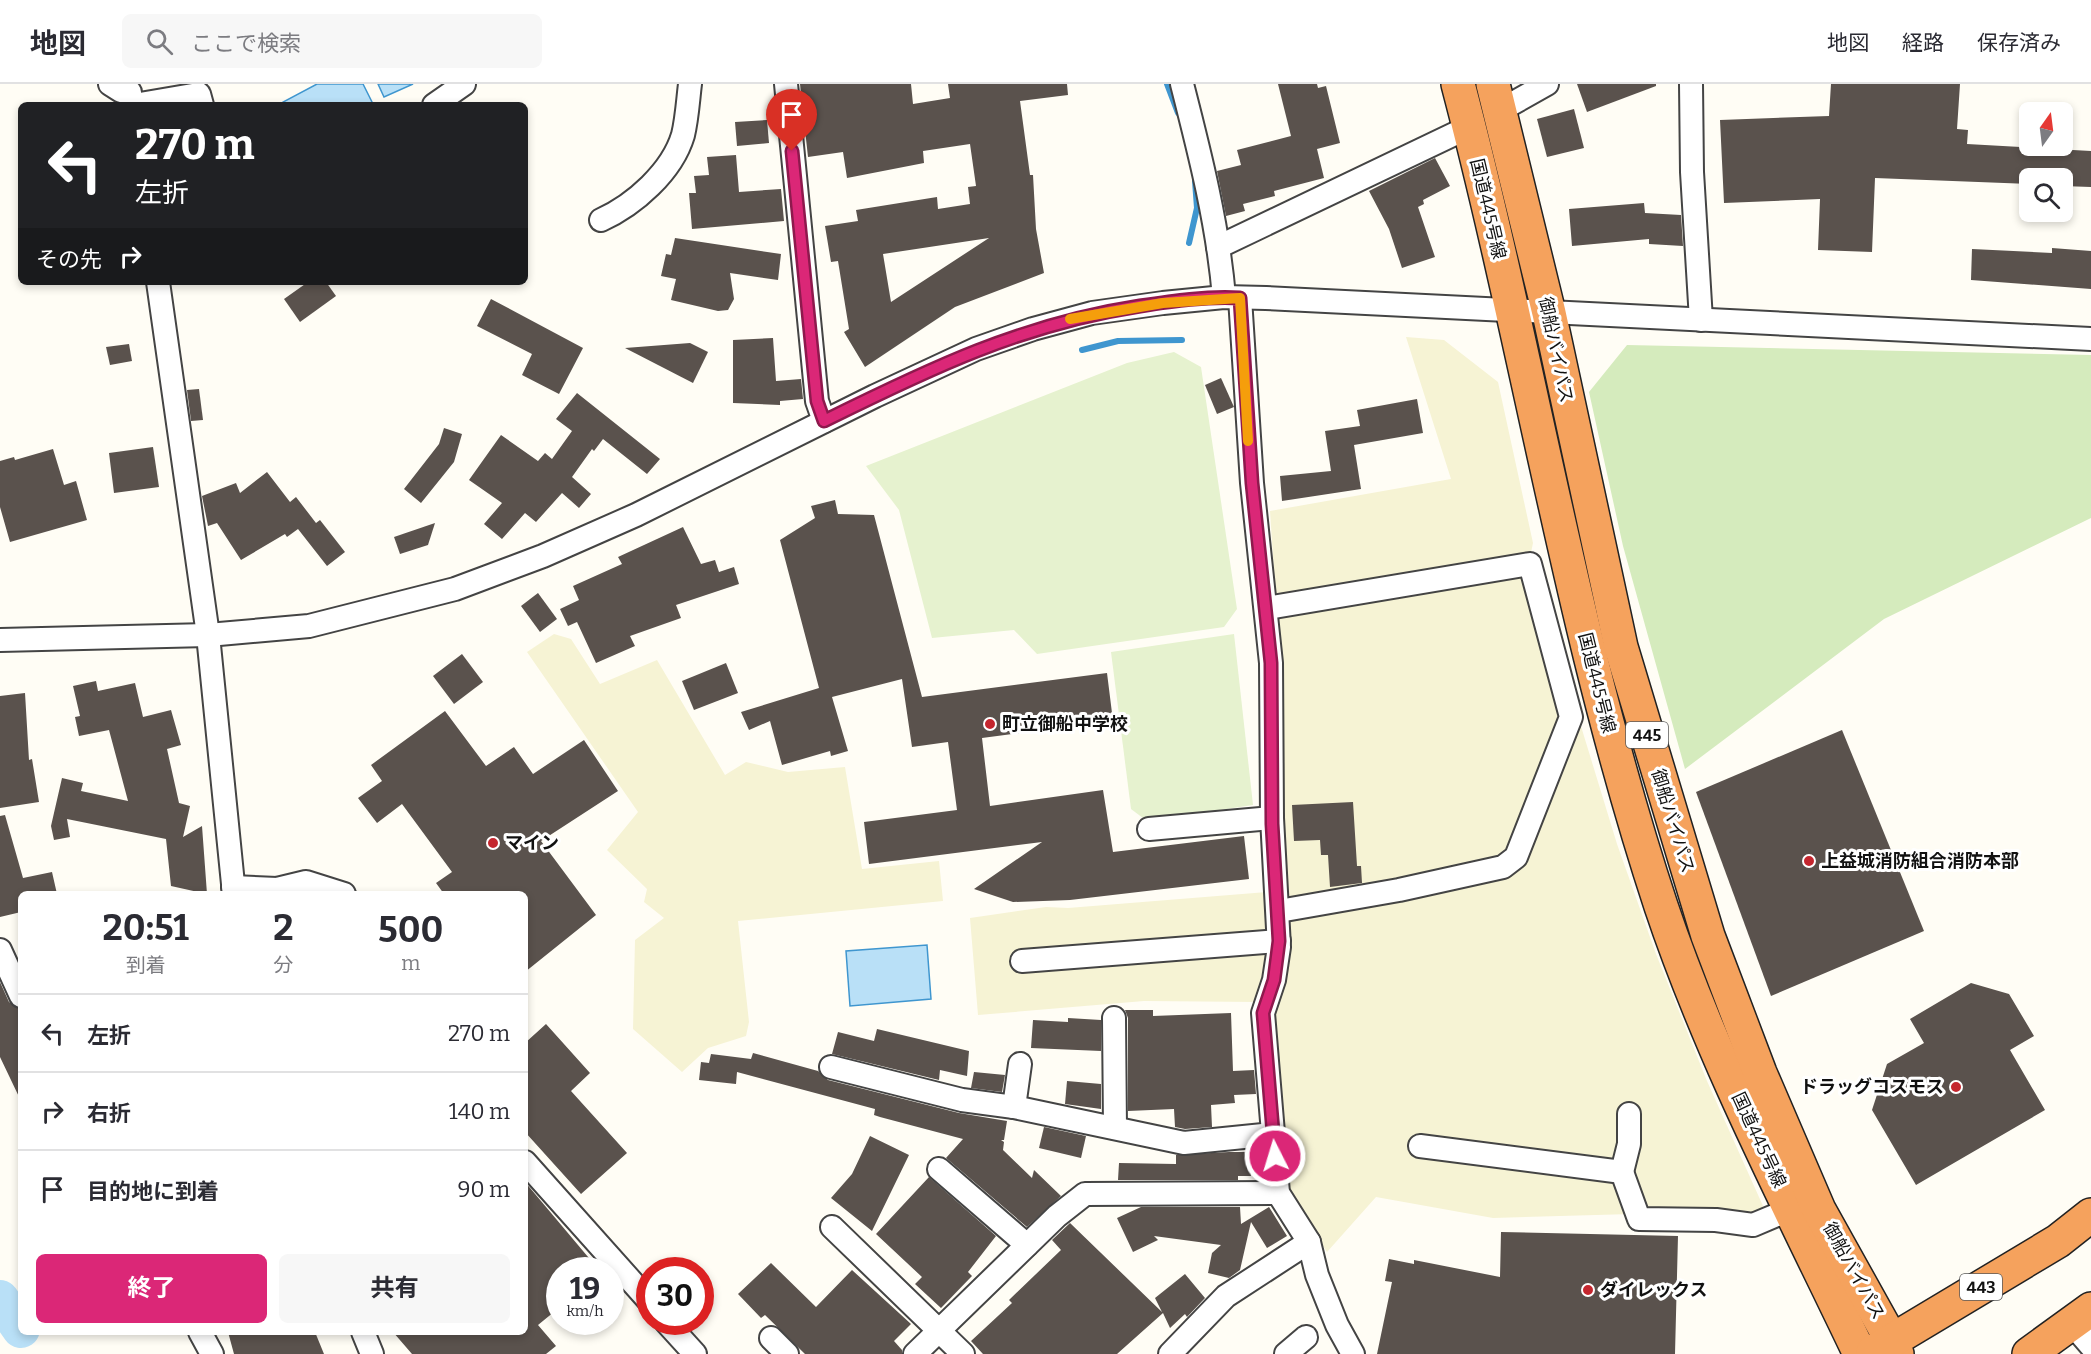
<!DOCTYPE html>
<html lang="ja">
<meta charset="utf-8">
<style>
:root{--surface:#fff;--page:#f7f7f7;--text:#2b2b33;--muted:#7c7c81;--line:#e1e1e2;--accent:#db2777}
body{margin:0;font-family:Bitter,"Noto Sans JP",serif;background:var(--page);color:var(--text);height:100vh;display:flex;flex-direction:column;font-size:22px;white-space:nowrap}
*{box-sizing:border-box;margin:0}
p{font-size:20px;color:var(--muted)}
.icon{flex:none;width:33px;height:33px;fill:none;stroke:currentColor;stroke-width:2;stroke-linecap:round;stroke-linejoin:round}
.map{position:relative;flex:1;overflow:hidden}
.drawer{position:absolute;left:18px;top:807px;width:510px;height:444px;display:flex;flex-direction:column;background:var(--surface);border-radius:9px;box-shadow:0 3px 9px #0003}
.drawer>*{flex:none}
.hud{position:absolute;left:18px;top:18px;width:510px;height:183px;border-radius:9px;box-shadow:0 3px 9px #0003;background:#202124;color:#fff;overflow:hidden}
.needle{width:39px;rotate:14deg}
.tools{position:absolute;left:2019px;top:18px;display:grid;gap:12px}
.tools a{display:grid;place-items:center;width:54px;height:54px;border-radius:9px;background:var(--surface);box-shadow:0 3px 9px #0003;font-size:30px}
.speed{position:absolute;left:546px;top:1173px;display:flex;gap:12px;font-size:30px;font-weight:700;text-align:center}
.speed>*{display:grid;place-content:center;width:78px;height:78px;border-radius:50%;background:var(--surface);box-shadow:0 3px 9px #0003;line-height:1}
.speed small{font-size:15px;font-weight:400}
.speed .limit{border:9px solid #d22;background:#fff;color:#111}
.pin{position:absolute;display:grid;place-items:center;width:51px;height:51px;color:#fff;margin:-62px -26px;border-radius:50% 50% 50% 0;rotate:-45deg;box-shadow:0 0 6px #0007}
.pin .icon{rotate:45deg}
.me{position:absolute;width:66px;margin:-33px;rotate:355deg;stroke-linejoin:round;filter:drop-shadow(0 0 4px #0008)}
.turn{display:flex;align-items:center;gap:21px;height:126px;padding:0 18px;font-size:27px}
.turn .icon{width:78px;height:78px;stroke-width:2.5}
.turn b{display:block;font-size:42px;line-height:51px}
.then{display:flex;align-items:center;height:57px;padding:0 18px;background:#0003;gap:12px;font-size:22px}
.eta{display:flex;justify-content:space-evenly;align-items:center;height:102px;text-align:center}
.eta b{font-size:36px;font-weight:700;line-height:42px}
.primary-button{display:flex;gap:12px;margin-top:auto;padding:12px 18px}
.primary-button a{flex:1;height:69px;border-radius:9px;background:var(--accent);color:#fff;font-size:24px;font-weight:700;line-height:69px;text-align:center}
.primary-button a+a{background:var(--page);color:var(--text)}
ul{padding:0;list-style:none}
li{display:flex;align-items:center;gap:18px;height:78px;padding:0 18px;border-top:2px solid var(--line)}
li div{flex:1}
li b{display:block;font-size:22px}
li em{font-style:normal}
header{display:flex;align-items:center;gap:36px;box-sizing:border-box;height:84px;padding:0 30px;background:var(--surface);border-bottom:2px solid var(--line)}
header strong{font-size:28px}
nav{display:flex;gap:33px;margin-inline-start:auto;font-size:21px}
.search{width:420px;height:54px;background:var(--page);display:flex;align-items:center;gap:15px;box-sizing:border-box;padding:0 21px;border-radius:9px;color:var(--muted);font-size:22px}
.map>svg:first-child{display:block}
.farmland{fill:#f6f3d4}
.green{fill:#d5ebbd}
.pitch{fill:#e6f2cf}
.water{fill:#b9e0f7;stroke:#3f96cf;stroke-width:1.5}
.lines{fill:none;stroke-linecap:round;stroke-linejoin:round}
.stream{stroke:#3f96cf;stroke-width:6}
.river{stroke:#b9e0f7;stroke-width:38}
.building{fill:#5a524d;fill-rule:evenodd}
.minor-casing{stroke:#444;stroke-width:26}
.highway-casing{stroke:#222;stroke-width:36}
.minor{stroke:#fff;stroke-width:22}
.highway{stroke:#f5a25d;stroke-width:33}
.route-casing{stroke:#8e194d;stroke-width:15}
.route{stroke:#db2777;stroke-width:10}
.slow{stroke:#f59e0b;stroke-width:10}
.poi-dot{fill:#c4262e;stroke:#fff;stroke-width:2}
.labels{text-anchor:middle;stroke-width:6;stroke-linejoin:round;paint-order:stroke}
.shield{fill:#fff;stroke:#585858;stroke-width:1.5}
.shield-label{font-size:16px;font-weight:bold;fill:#111}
.street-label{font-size:18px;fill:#111;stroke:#fff}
.poi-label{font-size:18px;font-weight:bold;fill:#111;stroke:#fff;text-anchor:start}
</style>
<header>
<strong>地図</strong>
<div class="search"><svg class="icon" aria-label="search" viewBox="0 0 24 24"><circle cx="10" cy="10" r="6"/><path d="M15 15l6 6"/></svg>ここで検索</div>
<nav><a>地図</a><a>経路</a><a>保存済み</a></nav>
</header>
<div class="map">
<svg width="2091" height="1270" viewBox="0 0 2091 1270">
<rect width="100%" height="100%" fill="#fffdf5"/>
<g class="farmland">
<path d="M 1406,253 L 1444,256 L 1498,298 L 1533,459 L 1525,497 L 1580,639 L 1617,760 L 1656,870 L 1707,997 L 1763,1122 L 1760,1131 L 1632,1130 L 1493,1134 L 1376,1113 L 1327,1168 L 1288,1111 L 1274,924 L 1287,836 L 1277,534 L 1270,427 L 1451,395 Z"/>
<path d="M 554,550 L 571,555 L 600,600 L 657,576 L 725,691 L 746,678 L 788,688 L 845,683 L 862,785 L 939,777 L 943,817 L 738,837 L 749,938 L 746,952 L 708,964 L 682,988 L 633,945 L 635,856 L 664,834 L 644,818 L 647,805 L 607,766 L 638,728 L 527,568 Z"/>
<path d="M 1267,808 L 1272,867 L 1258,918 L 1144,917 L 978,931 L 970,834 L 1046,823 L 1068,824 Z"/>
</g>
<path class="green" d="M 1627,261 L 2091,271 L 2091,434 L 1884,535 L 1685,685 L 1623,462 L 1589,308 Z"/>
<g class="pitch">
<path d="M 1174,268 L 1201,283 L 1237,525 L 1224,543 L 1037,570 L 1014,546 L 932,554 L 899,426 L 866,382 L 1127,279 Z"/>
<path d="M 1234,550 L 1253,721 L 1147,737 L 1131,725 L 1111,568 Z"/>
</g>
<g class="water">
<path d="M 317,0 L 363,0 L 373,20 L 284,21 L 283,18 Z"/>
<path d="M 378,0 L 413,0 L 384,13 Z"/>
<path d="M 927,861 L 931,915 L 850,922 L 846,867 Z"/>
</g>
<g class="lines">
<g class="stream">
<path d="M 1167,0 L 1178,29"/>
<path d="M 1189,159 L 1197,124 L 1195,97"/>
<path d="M 1082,266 L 1118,257 L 1182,256"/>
</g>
<path class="river" d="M 0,1215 L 21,1245"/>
</g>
<g class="building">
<path d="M 800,0 L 911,0 L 913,20 L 950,14 L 948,0 L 1067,0 L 1068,11 L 1020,17 L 1030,91 L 1033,91 L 1036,145 L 1044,189 L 955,223 L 865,283 L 844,248 L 849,245 L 838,177 L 831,178 L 825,142 L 858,137 L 856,126 L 937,113 L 938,125 L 970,120 L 968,103 L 976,102 L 970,60 L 923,67 L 924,79 L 847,94 L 843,68 L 808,73 ZM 989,154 L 891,218 L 883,170 Z"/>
<path d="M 1278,0 L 1317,0 L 1318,4 L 1326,2 L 1340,59 L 1317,65 L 1324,94 L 1274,107 L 1275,112 L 1243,120 L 1245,127 L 1226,132 L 1217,87 L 1241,81 L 1237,66 L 1291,52 Z"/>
<path d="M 1577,0 L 1656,0 L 1656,2 L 1587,28 Z"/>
<path d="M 1831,0 L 1960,0 L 1957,45 L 1968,46 L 1967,60 L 2091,67 L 2091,103 L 2062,102 L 2062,94 L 2030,94 L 2030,100 L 1875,94 L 1872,168 L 1818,166 L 1820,115 L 1724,119 L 1720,36 L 1829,32 Z"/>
<path d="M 1574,25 L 1584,64 L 1547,73 L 1537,35 Z"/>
<path d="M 767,36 L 769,59 L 737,62 L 735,38 Z"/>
<path d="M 736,71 L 739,108 L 781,105 L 784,137 L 692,145 L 689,109 L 696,109 L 694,92 L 709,91 L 707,73 Z"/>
<path d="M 1435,74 L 1450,102 L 1423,116 L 1424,120 L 1418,123 L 1435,173 L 1402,184 L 1389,145 L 1369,107 Z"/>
<path d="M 1644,119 L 1645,129 L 1681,131 L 1683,162 L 1649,160 L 1649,155 L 1572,162 L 1569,125 Z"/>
<path d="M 675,154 L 781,170 L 778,196 L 730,189 L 734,215 L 728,226 L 718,227 L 671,216 L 676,195 L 661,192 L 666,170 L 671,171 Z"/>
<path d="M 2052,164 L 2091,167 L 2091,205 L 1971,196 L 1972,165 L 2052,169 Z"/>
<path d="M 308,198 L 326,198 L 336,212 L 300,238 L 284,215 Z"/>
<path d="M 491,215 L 583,264 L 559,310 L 522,291 L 532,270 L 477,242 Z"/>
<path d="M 773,254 L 776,297 L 801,295 L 803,315 L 780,317 L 780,321 L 733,319 L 733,256 Z"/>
<path d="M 690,259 L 708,268 L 693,299 L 625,264 Z"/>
<path d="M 129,260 L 132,277 L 110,281 L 106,263 Z"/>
<path d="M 1221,294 L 1234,323 L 1217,330 L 1205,301 Z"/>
<path d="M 199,305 L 203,336 L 191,337 L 187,306 Z"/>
<path d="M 577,309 L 660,375 L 647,390 L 603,355 L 594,367 L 592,365 L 572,393 L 591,410 L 579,424 L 562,409 L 536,438 L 525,429 L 502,455 L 484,440 L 502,419 L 469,396 L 501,351 L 538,377 L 545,369 L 552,375 L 572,347 L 556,335 Z"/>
<path d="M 1417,315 L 1423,349 L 1354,361 L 1361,405 L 1282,417 L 1280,392 L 1331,387 L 1325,347 L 1360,342 L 1357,326 Z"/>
<path d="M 444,344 L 462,350 L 454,378 L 421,419 L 404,405 L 439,360 Z"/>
<path d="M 153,363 L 159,403 L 114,409 L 109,369 Z"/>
<path d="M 53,365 L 64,401 L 76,397 L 87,436 L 10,458 L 0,423 L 0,377 L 14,373 L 15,376 Z"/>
<path d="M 267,388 L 290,418 L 296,413 L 316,439 L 320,436 L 345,468 L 327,482 L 298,445 L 287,453 L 285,450 L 241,476 L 217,439 L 208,442 L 202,412 L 236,399 L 240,409 Z"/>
<path d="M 835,416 L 838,430 L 874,431 L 922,613 L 1107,589 L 1113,637 L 982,654 L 990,722 L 1103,706 L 1113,768 L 1244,752 L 1249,795 L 1070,816 L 1013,818 L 974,805 L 1042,758 L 869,780 L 864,738 L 957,726 L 948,658 L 912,663 L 902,595 L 832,613 L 848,667 L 831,672 L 830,667 L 782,681 L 770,637 L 749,646 L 741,628 L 819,604 L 780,456 L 815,434 L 811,422 Z"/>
<path d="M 435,439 L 428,461 L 400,470 L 394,453 Z"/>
<path d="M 683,443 L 701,480 L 715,476 L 719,488 L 734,483 L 739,500 L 676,521 L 681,534 L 630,552 L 635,562 L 596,579 L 577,538 L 568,542 L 560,525 L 579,516 L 573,502 L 622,480 L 618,473 Z"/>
<path d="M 538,509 L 557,535 L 540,548 L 521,522 Z"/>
<path d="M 462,570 L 483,598 L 454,620 L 433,592 Z"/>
<path d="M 726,579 L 738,609 L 694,626 L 682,597 Z"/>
<path d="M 96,597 L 98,607 L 135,599 L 143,633 L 171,626 L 181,661 L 167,665 L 179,719 L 190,722 L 183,753 L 202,742 L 207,810 L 171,802 L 166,755 L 67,735 L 70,753 L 54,756 L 51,742 L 62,694 L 83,699 L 81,707 L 128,717 L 109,646 L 79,652 L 75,633 L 80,632 L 73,602 Z"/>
<path d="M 25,609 L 29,676 L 32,675 L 39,718 L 0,724 L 0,612 Z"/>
<path d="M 445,627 L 486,682 L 514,663 L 533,690 L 584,656 L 618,707 L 541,757 L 596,831 L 525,888 L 525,810 L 444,810 L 436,799 L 452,788 L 402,720 L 377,739 L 358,714 L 382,697 L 371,681 Z"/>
<path d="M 1842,646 L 1924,847 L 1771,912 L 1696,708 Z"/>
<path d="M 1353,718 L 1357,782 L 1361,782 L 1362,799 L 1330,803 L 1328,771 L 1321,771 L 1320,756 L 1294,757 L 1292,721 Z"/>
<path d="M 5,731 L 23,794 L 52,788 L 57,810 L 21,810 L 21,828 L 0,833 L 0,732 Z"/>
<path d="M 0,898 L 9,918 L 21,925 L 21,1017 L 0,973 Z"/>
<path d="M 1971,899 L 2009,910 L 2034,952 L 2010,966 L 2045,1026 L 1916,1101 L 1872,1026 L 1887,980 L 1924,959 L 1910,935 Z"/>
<path d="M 1125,926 L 1153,926 L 1153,932 L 1231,929 L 1233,987 L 1254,986 L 1256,1010 L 1234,1011 L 1235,1019 L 1211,1021 L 1212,1043 L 1185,1045 L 1175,1043 L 1174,1025 L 1128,1027 L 1128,934 Z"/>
<path d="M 1068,934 L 1101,936 L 1101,967 L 1031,964 L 1033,936 L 1068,938 Z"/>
<path d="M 546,940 L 590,989 L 571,1007 L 627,1069 L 581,1110 L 525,1048 L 525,959 Z"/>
<path d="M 877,945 L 969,967 L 967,992 L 940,986 L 939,996 L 832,970 L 838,948 L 874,957 Z"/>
<path d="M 753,969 L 818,987 L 828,996 L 959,1029 L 1007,1037 L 1004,1056 L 1001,1056 L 1004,1058 L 1003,1066 L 1032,1094 L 1034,1086 L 1061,1112 L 1027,1143 L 946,1074 L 963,1055 L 880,1033 L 874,1031 L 875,1025 L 737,988 L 736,1000 L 699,996 L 701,978 L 709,979 L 711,970 L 751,975 Z"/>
<path d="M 974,988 L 1005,991 L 1002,1008 L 971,1004 Z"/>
<path d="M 1067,997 L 1101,1000 L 1101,1025 L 1065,1020 Z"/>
<path d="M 1044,1043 L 1086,1052 L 1081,1074 L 1039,1064 Z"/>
<path d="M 870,1052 L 909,1071 L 872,1147 L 831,1114 L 852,1090 Z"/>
<path d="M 1229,1068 L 1251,1068 L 1251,1092 L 1238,1092 L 1238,1096 L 1118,1096 L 1119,1079 L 1176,1080 L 1176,1071 Z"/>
<path d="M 929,1093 L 996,1152 L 968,1188 L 972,1192 L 941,1224 L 915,1200 L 922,1193 L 876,1150 Z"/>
<path d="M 525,1098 L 599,1186 L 560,1186 L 560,1223 L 538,1241 L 556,1262 L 546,1270 L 412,1270 L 393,1248 L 525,1248 Z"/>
<path d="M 1141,1123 L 1240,1123 L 1241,1140 L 1269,1123 L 1287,1152 L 1267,1164 L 1251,1138 L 1240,1186 L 1229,1194 L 1208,1189 L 1212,1169 L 1221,1161 L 1154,1152 L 1158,1156 L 1133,1168 L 1117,1134 Z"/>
<path d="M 1070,1139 L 1162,1228 L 1155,1214 L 1185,1190 L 1205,1214 L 1187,1233 L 1185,1230 L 1170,1244 L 1163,1229 L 1117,1270 L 983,1270 L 971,1257 L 1012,1219 L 1009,1216 L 1061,1166 L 1052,1156 Z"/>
<path d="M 1501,1148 L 1678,1152 L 1675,1270 L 1377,1270 L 1392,1198 L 1385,1197 L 1389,1175 L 1414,1180 L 1414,1176 L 1500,1193 Z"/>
<path d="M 771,1179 L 816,1223 L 852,1186 L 911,1240 L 894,1257 L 902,1266 L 902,1270 L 805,1270 L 765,1231 L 761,1234 L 738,1210 Z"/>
<path d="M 228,1248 L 315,1248 L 324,1270 L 234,1270 Z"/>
</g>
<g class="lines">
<g class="minor-casing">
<g id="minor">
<path d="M 110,0 L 121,7 L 130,8"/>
<path d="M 786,0 L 817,317 L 824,337"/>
<path d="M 1182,0 C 1200,70 1218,141 1224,213"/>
<path d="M 1691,0 L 1692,88 L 1701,236"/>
<path d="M 134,21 L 199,10 L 202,21"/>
<path d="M 434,21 L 464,0"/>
<path d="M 1499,27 L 1547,0"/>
<path d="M 601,136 C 634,121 672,88 683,51 C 687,35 688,16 690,0"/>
<path d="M 1218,163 L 1469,43"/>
<path d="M 158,198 L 208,551 L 234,810"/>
<path d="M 1240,214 L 1252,399 L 1271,579 L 1272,734 L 1279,863 L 1274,896 L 1263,929 L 1278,1109 L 1309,1158 L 1317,1191 L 1337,1241 L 1353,1270"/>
<path d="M 1267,524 L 1530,480 L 1571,633 L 1516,773 L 1503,783 L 1399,806 L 1279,827"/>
<path d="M 0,556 L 208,551 L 309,542 L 455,505 L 543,472 L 636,431 L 875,312 L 976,265 L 1033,245 L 1092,229 L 1163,219 L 1224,213 L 1266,214 L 2091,255"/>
<path d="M 1149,745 L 1272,734"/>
<path d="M 233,803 L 277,805 L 306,798 L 344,810"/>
<path d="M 0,866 L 21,912"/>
<path d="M 1022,877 L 1279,857"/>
<path d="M 1114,934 L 1115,1044"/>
<path d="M 831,983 L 962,1016 L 1014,1023 L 1184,1059 L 1273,1050"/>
<path d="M 1014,1023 L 1020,980"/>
<path d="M 1420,1062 L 1622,1088 L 1639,1135 L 1716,1136 L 1753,1141 L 1791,1125"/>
<path d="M 525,1078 L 650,1218"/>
<path d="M 939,1085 L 1027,1161"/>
<path d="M 1622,1088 L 1629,1060 L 1629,1030"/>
<path d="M 832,1143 L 963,1270"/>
<path d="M 666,1238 L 695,1270"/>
<path d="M 2072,1240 L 2091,1262"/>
<path d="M 200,1248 L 212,1270"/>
<path d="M 363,1248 L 372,1270"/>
<path d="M 771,1254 L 787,1270"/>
<path d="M 915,1270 L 1057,1132 L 1085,1110 L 1278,1109"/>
<path d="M 1170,1270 L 1226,1212 L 1309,1158"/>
<path d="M 1286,1270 L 1306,1253"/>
</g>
</g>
<g class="highway-casing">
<g id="highway">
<path d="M 1458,0 C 1530,273 1572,553 1661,822 C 1713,977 1790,1123 1860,1270"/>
<path d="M 1493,0 L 1549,229 L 1621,563 L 1708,852 L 1760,989 L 1819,1126 L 1892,1257 L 1897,1270"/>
<path d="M 1873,1268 L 2058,1157 L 2091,1131"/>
<path d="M 2029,1270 L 2091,1225"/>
</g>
</g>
<use href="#minor" class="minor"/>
<use href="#highway" class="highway"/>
</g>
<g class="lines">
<g class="route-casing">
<path id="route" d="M 792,67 L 817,317 L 824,337 C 929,285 1022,240 1140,222 C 1173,217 1207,212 1240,214 L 1252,399 L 1271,579 L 1272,740 L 1279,857 L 1274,896 L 1263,929 L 1275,1072"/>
</g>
<use href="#route" class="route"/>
<path class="slow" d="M 1070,235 L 1163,219 L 1240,214 L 1248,357"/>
</g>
<g class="poi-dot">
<circle cx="990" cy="640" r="6"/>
<circle cx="493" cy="759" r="6"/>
<circle cx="1809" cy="777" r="6"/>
<circle cx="1956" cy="1003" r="6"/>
<circle cx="1588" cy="1206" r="6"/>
</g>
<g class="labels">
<g class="shield">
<rect x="1626" y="638" width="42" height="26" rx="4.5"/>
<rect x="1960" y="1190" width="42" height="26" rx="4.5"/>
</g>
<g class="shield-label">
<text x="1647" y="657">445</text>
<text x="1981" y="1209">443</text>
</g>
<g class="street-label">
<text transform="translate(1488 125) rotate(77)" y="6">国道445号線</text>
<text transform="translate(1556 266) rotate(78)" y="6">御船バイパス</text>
<text transform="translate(1597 599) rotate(76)" y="6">国道445号線</text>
<text transform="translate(1673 737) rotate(73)" y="6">御船バイパス</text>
<text transform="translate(1759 1056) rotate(65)" y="6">国道445号線</text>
<text transform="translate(1854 1187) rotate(61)" y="6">御船バイパス</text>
</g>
<g class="poi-label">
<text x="1002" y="646">町立御船中学校</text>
<text x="505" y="765">マイン</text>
<text x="1821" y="783">上益城消防組合消防本部</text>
<text x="1944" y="1009" text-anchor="end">ドラッグコスモス</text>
<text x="1600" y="1212">ダイレックス</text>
</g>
</g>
</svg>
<div class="tools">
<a><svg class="needle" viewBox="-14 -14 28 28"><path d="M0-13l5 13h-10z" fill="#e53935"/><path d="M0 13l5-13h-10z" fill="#7c7c81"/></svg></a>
<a><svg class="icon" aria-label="search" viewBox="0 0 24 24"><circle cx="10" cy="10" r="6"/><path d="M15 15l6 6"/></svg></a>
</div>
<div class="speed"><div>19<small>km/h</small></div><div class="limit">30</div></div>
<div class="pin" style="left:792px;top:67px;background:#d93025"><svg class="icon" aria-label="arrive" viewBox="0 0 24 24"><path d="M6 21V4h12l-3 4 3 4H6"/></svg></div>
<svg class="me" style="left:1275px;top:1072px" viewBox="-20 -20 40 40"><circle r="17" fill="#db2777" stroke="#fff" stroke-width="3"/><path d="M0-11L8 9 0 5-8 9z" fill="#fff"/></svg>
<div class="hud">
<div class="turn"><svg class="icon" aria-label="left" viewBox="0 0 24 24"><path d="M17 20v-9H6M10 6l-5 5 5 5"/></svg><div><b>270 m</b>左折</div></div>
<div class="then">その先<svg class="icon" aria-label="right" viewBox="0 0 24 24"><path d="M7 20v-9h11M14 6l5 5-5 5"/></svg></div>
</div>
<section class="drawer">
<div class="eta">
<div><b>20:51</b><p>到着</p></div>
<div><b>2</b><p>分</p></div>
<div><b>500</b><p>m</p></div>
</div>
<ul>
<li><svg class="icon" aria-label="left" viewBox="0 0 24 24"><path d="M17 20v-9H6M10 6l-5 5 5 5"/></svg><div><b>左折</b></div><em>270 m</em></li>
<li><svg class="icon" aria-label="right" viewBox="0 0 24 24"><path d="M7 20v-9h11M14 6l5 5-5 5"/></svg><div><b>右折</b></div><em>140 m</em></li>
<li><svg class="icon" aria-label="arrive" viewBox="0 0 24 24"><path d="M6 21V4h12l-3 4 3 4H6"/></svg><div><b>目的地に到着</b></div><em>90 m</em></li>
</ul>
<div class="primary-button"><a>終了</a><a>共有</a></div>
</section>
</div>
